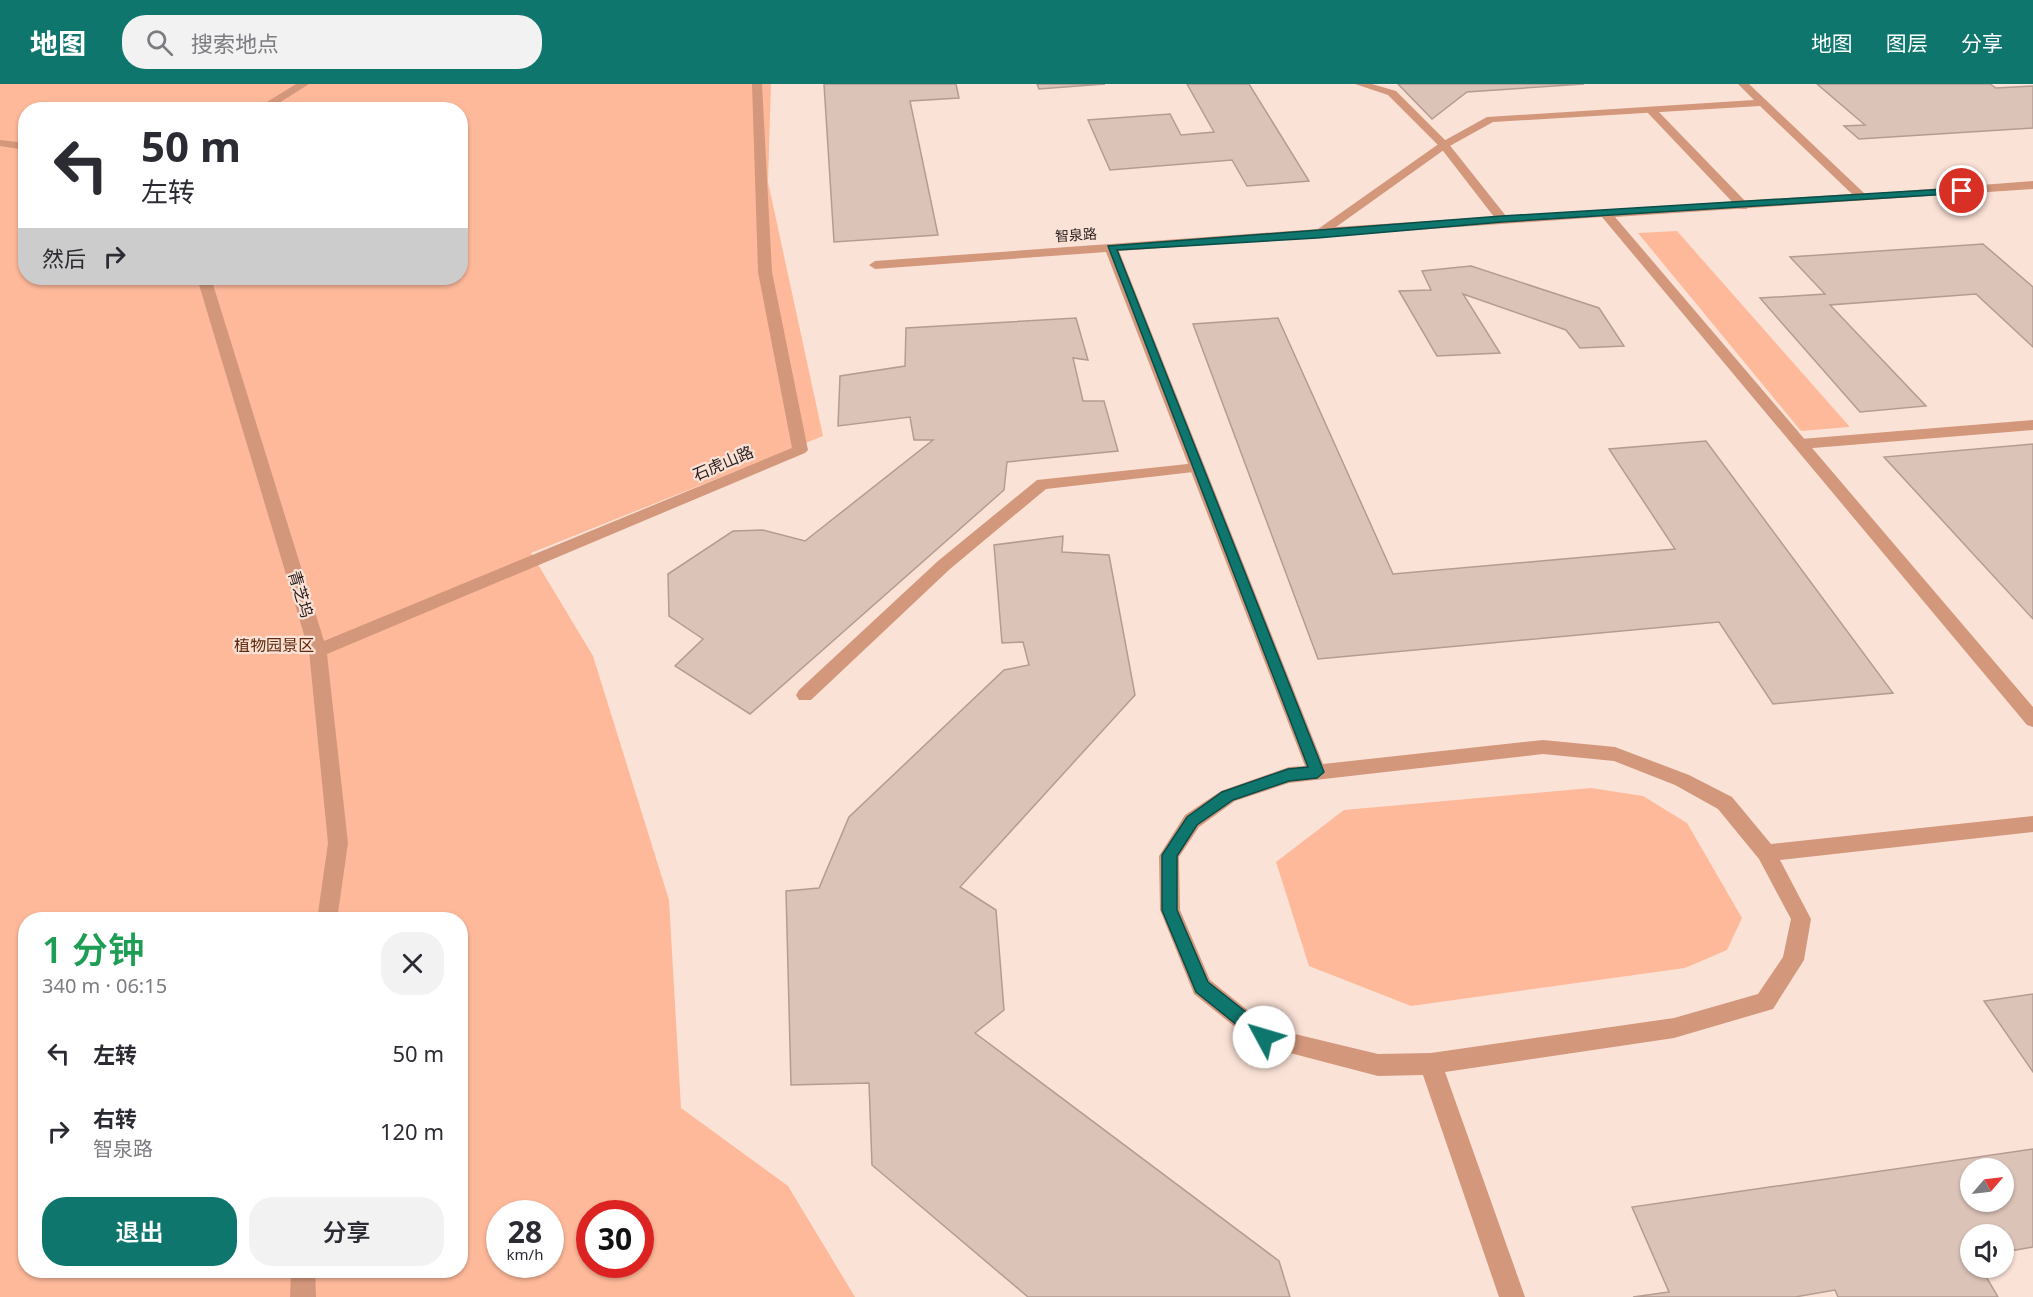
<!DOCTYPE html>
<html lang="zh">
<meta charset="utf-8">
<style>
:root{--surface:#fff;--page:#f2f2f3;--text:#2b2b33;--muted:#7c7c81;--accent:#0f766e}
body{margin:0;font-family:"Noto Sans","Noto Sans SC",sans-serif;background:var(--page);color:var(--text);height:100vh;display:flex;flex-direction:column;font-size:22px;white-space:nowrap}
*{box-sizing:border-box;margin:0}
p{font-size:20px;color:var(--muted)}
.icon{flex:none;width:33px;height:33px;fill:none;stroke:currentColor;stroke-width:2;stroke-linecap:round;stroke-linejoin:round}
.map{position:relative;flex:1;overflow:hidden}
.panel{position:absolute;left:18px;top:828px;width:450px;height:366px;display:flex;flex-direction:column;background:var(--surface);border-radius:24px;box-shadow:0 2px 4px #0004}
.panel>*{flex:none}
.guide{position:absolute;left:18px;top:18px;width:450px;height:183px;border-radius:24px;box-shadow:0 2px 4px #0004;background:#fff;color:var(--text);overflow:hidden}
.needle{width:39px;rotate:62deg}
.controls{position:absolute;left:1960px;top:1074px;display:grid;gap:12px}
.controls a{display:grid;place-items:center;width:54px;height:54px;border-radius:50%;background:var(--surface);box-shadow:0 2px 4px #0004;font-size:30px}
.speed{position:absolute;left:486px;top:1116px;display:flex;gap:12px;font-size:30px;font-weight:700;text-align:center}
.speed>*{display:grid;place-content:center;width:78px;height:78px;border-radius:50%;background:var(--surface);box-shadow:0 2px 4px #0004;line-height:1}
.speed small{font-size:15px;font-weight:400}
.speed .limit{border:9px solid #d22;background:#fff;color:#111}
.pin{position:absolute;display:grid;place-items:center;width:51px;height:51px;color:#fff;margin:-26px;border:3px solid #fff;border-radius:50%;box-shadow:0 2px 6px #0007}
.me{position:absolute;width:66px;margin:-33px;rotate:309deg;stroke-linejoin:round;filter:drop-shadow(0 0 4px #0008)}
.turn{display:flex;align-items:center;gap:21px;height:126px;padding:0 24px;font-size:27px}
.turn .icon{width:78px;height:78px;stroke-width:2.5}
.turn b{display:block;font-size:42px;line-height:51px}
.then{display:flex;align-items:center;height:57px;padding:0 24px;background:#0003;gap:12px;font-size:22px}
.round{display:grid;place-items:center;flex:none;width:63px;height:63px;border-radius:24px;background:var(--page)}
.summary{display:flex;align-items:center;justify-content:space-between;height:102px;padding:0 24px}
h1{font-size:36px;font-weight:600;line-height:45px;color:#1e9e55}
.button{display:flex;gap:12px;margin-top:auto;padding:12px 24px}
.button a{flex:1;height:69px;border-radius:24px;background:var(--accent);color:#fff;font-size:24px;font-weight:600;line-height:69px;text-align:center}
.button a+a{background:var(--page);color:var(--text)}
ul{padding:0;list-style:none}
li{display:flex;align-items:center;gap:18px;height:78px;padding:0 24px}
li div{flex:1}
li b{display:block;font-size:22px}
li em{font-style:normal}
header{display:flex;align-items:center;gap:36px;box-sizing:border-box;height:84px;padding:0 30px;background:var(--accent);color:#fff}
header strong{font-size:28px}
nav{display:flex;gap:33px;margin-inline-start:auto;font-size:21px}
.search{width:420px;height:54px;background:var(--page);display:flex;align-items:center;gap:15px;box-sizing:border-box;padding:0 21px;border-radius:24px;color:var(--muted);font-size:22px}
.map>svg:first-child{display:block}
.green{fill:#feb99a;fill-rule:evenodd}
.building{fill:#dbc3b8;stroke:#b49c92;stroke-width:1.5;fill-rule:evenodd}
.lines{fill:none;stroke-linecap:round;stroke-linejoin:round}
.service{fill:#d3977c;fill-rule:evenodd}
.minor{fill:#d3977c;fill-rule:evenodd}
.route{fill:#0f766e;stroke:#0a4d48;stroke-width:1.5}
.labels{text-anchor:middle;stroke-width:4.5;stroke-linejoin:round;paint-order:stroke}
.far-street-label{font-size:14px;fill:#261d1a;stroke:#fbe2d7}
.street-label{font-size:16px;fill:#261d1a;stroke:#fbe2d7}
.park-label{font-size:16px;fill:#61290b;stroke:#fbe2d7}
</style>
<header>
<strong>地图</strong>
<div class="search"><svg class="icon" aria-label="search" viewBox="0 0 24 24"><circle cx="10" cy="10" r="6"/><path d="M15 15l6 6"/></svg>搜索地点</div>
<nav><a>地图</a><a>图层</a><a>分享</a></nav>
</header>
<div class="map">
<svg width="2033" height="1213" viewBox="0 0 2033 1213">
<rect width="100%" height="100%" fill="#fbe2d7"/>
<g class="green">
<path d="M 0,0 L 771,0 L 768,98 L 823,352 L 531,469 L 593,572 L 669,816 L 681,1024 L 788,1102 L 855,1213 L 0,1213 ZM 26,26 L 460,26 L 460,194 L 26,194 ZM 26,836 L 460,836 L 460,1186 L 26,1186 ZM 500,1130 L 550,1130 L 550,1180 L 500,1180 ZM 590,1130 L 640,1130 L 640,1180 L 590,1180 Z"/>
<path d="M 1677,147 L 1849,342 L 1849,343 L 1801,347 L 1638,149 Z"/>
<path d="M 1591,704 L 1643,712 L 1687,739 L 1742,834 L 1727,866 L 1685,884 L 1411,922 L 1309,882 L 1276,778 L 1344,726 Z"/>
</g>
<g class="building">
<path d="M 824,0 L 956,0 L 959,14 L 910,17 L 938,151 L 834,158 Z"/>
<path d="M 1037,0 L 1105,0 L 1039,5 Z"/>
<path d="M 1187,0 L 1249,0 L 1309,97 L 1247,102 L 1232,76 L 1110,86 L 1088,36 L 1170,30 L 1181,51 L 1214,48 Z"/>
<path d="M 1398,0 L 1584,0 L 1467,8 L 1432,35 Z"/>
<path d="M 1817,0 L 1990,0 L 1996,4 L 2033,2 L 2033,44 L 1859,55 L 1844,42 L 1865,41 Z"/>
<path d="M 1983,160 L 2033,203 L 2033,263 L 1976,210 L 1830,221 L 1926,322 L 1860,328 L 1760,214 L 1825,210 L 1790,173 Z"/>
<path d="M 1471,182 L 1599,224 L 1624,262 L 1580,264 L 1566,246 L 1463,210 L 1500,269 L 1437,272 L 1399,207 L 1431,206 L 1422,187 Z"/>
<path d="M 1076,234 L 1088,276 L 1073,274 L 1083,317 L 1104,317 L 1118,367 L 1007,378 L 1004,406 L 750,630 L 675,582 L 703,555 L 669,532 L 668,490 L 733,447 L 763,446 L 805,457 L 933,356 L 914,356 L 910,333 L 838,342 L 840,292 L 905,282 L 906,244 Z"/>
<path d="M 1278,234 L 1393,490 L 1675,465 L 1609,365 L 1706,357 L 1893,609 L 1773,620 L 1719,538 L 1318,575 L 1193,240 Z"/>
<path d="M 2033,360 L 2033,535 L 1884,373 Z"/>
<path d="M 1063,452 L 1062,468 L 1109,471 L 1135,611 L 960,803 L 996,826 L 1004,926 L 975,949 L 1279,1177 L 1290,1213 L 1028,1213 L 872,1081 L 869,999 L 791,1001 L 786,807 L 819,804 L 849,733 L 1004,586 L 1029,581 L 1023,558 L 1002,559 L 994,461 Z"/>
<path d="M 2033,910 L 2033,988 L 1984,917 Z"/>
<path d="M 2033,1065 L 2033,1163 L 2004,1168 L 2004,1150 L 1971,1150 L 1971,1184 L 1981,1184 L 1998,1213 L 1838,1213 L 1835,1206 L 1795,1213 L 1633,1213 L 1669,1208 L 1632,1123 ZM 1971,1084 L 2004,1084 L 2004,1118 L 1971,1118 Z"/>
</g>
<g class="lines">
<g class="service">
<path d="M 1355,0 L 1372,0 L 1396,7 L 1448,59 L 1506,132 L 1506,138 L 1498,138 L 1440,63 L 1388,11 Z"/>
<path d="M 1647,24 L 1655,24 L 1747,119 L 1747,125 L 1739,125 L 1647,28 Z"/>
<path d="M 2033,336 L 2033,346 L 1801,365 L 1793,360 L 1801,355 Z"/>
<path d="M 1197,379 L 1202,381 L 1205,384 L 1202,387 L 1046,405 L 950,485 L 811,616 L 799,616 L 796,611 L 799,606 L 938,477 L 1037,396 Z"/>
</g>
<g class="minor">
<path d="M 296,0 L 309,0 L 268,26 L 254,26 Z"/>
<path d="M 752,0 L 762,0 L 772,188 L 808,366 L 805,369 L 327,570 L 348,759 L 337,836 L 317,836 L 328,759 L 309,567 L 197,194 L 211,194 L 324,557 L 792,364 L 758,188 Z"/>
<path d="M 1738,0 L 1749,0 L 1865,110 L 2033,97 L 2033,105 L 1615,133 L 2033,623 L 2033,643 L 2027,641 L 1602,133 L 1119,167 L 1323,680 L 1543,656 L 1615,663 L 1689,691 L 1732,713 L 1771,760 L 2033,732 L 2033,748 L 1780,776 L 1811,835 L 1804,876 L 1773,925 L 1674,954 L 1445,988 L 1525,1213 L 1499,1213 L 1423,991 L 1378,992 L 1256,960 L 1194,910 L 1160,826 L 1159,772 L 1185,731 L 1221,707 L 1289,683 L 1305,682 L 1106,168 L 875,185 L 869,181 L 875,177 L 1318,145 L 1440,59 L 1487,33 L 1754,16 ZM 1760,22 L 1852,110 L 1336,143 L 1448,63 L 1493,38 ZM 1543,670 L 1614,677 L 1675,701 L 1718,725 L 1759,775 L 1791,835 L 1783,873 L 1758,910 L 1674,934 L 1431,969 L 1378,970 L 1270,944 L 1210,896 L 1180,826 L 1179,773 L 1199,743 L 1235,717 L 1289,699 Z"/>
<path d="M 0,56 L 26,59 L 26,66 L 0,62 Z"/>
<path d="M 291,1186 L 315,1186 L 316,1213 L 290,1213 Z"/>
</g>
</g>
<path class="route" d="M 1962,104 L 1965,105 L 1965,109 L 1502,138 L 1317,154 L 1117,166 L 1324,688 L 1317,694 L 1289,697 L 1233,716 L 1197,741 L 1177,772 L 1177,826 L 1208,898 L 1270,947 L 1272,953 L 1270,958 L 1264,960 L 1258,958 L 1196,908 L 1162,826 L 1162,771 L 1187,733 L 1222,708 L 1288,685 L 1308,683 L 1108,162 L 1502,132 Z"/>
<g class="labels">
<g class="far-street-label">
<text transform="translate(1076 151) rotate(-4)" y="5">智泉路</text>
</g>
<g class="street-label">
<text transform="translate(723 379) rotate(-23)" y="6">石虎山路</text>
<text transform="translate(301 510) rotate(73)" y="6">青芝坞</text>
</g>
<g class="park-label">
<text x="274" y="567">植物园景区</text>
</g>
</g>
</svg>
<div class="controls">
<a><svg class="needle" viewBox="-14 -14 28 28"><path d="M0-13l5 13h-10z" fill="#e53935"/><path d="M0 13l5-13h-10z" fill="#7c7c81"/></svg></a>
<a><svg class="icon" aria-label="sound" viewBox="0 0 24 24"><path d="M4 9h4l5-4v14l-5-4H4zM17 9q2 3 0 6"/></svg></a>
</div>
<div class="speed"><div>28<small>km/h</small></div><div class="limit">30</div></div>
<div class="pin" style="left:1962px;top:107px;background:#d93025"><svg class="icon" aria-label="arrive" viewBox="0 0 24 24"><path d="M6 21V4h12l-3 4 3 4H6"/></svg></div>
<svg class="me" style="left:1264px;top:953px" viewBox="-20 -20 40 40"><circle r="19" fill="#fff"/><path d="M0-13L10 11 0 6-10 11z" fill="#0f766e"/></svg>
<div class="guide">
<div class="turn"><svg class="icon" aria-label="left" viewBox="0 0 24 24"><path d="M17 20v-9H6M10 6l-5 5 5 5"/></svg><div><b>50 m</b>左转</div></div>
<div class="then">然后<svg class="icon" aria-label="right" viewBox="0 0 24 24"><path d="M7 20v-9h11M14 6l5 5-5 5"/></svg></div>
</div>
<section class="panel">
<div class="summary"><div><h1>1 分钟</h1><p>340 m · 06:15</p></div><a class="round"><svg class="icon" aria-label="close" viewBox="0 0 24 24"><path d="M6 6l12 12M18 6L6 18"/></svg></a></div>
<ul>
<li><svg class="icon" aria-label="left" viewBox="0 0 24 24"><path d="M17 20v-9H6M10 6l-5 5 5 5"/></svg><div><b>左转</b></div><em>50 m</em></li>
<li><svg class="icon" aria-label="right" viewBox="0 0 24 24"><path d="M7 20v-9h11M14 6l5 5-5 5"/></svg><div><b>右转</b><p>智泉路</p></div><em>120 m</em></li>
</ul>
<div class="button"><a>退出</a><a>分享</a></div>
</section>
</div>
